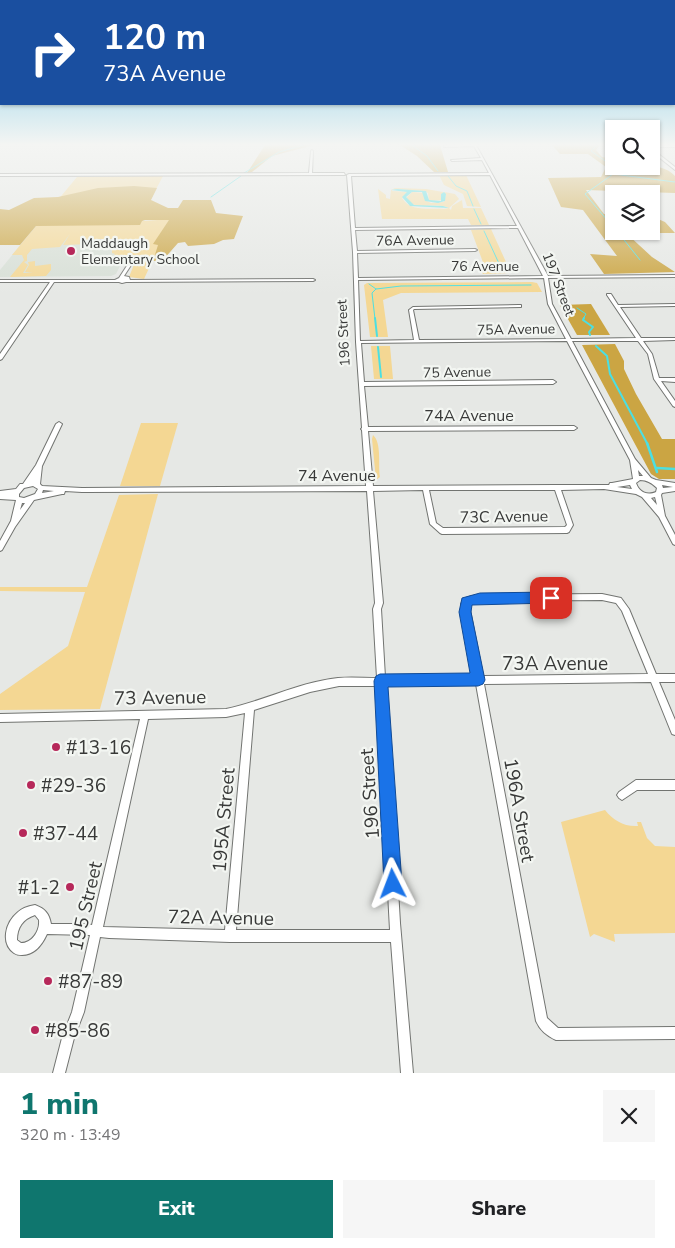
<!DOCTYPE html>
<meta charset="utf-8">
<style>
:root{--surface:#fff;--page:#f6f6f6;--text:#202124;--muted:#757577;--accent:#0f766e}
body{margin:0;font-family:"Nunito Sans",sans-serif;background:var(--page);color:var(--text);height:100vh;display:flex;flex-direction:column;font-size:19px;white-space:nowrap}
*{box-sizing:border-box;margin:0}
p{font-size:16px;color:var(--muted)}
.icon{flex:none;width:28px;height:28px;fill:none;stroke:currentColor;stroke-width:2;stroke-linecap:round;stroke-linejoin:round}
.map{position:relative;height:1073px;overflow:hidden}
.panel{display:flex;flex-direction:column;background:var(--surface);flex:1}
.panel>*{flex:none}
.top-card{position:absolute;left:0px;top:0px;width:675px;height:105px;box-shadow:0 1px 4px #0004;background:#1a4fa0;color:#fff;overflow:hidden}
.controls{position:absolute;left:605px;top:120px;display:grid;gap:10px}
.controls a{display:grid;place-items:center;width:55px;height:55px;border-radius:0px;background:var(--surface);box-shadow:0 1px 4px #0004;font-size:25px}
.pin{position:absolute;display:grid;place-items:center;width:42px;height:42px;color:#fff;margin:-21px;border-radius:10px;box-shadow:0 2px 8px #0006}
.me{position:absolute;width:55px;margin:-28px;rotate:357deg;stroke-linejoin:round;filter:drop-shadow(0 0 4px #0008)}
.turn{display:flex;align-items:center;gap:18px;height:105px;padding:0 20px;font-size:22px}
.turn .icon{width:65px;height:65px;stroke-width:2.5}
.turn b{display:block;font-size:35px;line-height:42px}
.round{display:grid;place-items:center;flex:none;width:52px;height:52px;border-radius:0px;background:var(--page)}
.overview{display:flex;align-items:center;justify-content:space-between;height:85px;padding:0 20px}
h1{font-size:30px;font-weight:800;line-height:38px;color:var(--accent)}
.button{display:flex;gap:10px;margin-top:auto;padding:10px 20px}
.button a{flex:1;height:58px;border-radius:0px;background:var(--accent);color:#fff;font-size:20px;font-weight:800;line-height:58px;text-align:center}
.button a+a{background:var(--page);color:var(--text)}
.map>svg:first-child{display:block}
.built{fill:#d7dfd6}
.green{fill:#f4d793}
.forest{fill:#cba543}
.water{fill:#4bdfe2}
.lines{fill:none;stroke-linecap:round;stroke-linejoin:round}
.stream-far2{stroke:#4bdfe2;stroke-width:1}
.stream-far1{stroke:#4bdfe2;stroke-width:2}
.stream{stroke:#4bdfe2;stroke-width:2.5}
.minor-casing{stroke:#727471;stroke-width:2}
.minor{fill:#fff;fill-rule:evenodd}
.route{fill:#1a73e8;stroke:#114b97}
.poi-dot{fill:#b6285a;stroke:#f3f6f2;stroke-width:2}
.labels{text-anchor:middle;stroke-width:4.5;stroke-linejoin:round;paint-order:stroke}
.far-street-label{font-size:14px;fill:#383938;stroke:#f3f6f2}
.far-poi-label{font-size:14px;fill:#383938;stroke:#f3f6f2;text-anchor:start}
.street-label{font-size:16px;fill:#383938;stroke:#f3f6f2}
.near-street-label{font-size:19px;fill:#383938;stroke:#f3f6f2}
.near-poi-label{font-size:19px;fill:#383938;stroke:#f3f6f2;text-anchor:start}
</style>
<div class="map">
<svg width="675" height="1073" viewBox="0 0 675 1073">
<rect width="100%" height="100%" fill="#e6e8e5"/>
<path class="built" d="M 140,225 L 116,274 L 111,276 L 0,277 L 0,270 L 36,226 Z"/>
<g class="green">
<path d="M 439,175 L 466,175 L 481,207 L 467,206 L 463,194 L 444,185 Z"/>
<path d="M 163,176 L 141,218 L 143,221 L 172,219 L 144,279 L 129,277 L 135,262 L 124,262 L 111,260 L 115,254 L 112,253 L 112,242 L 95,243 L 96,241 L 113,239 L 95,239 L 91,244 L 63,245 L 70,234 L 60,247 L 32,249 L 27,255 L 27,261 L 24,262 L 28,265 L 23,273 L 33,273 L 25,272 L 29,265 L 28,262 L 35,261 L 35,266 L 51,264 L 51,270 L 46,276 L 10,277 L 24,260 L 22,255 L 12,255 L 77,177 Z"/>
<path d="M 395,188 L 426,189 L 443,192 L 442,200 L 429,201 L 428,193 L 424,191 L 393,189 L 392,191 L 408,192 L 402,198 C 410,212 429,208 444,209 L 449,208 L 451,210 L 452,206 L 462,200 L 463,208 L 481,208 L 489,225 L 471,225 L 468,219 L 382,219 L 378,189 L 386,195 L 386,198 L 390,199 L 391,190 Z"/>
<path d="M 412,192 L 424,193 L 425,200 L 431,203 L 444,202 L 446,195 L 444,192 L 455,194 L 459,199 L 449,208 C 437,203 423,208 411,204 L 406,198 Z"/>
<path d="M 491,229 L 511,273 L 483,274 L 479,265 L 484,265 L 471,230 Z"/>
<path d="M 532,282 L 537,283 L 542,292 L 401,293 L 383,300 L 388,337 L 370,337 L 364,285 L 367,283 Z"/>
<path d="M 371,346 L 390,346 L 393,379 L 374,379 Z"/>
<path d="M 141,423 L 178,423 L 160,486 L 120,486 Z"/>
<path d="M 373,435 C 382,443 378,465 380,477 L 376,480 L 372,439 Z"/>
<path d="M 158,494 L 100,709 L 0,710 L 0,694 L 68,646 L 85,592 L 0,591 L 0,587 L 87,587 L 119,495 Z"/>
<path d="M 605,810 C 613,820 624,827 638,826 L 637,822 L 641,822 L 647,838 L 655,846 L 675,847 L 675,933 L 614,934 L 615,942 L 594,934 L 590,937 L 561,822 Z"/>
</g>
<g class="forest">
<path d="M 265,145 L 314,145 L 272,156 L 252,172 L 247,173 Z"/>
<path d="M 400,145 L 440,145 L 448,172 L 434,172 L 417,156 Z"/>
<path d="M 552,145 L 600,145 L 596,150 L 602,157 L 614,159 L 614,166 C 632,166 662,161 675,176 L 675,193 L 586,190 L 604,214 L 614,214 L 614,231 L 651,231 L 651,216 L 665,222 L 675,233 L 626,233 L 652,257 L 675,272 L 604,274 L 590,254 L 617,256 L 583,210 L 561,207 L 548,178 L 601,177 L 606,167 L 588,154 L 560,154 Z"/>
<path d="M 134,186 L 157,188 L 151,200 L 168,208 L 178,208 L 183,200 L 211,200 L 216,213 L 243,216 L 234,239 L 223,240 L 214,244 L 188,246 L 185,242 L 178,243 L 163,260 L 153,261 L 158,245 L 153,244 L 169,220 L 145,220 L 142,221 L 140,225 L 36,226 L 20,245 L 0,245 L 0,209 L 9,210 L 34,198 L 58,197 L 98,188 Z"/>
<path d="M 591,304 L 610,335 L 577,335 L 560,305 Z"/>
<path d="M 615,344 L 624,361 L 624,369 L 636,394 L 662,439 L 675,439 L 675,479 L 659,479 L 651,474 L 582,345 Z"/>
</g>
<path class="water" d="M 397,189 L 426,191 L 429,200 L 441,201 L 441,194 L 444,192 L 446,194 L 445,201 L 438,203 L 425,201 L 422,192 L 412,192 L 406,197 L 414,205 L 443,206 L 449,208 L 410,206 L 402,197 L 407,192 L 391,190 Z"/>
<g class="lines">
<g class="stream-far2">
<path d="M 412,145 L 427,156 L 438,171"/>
<path d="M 597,145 L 591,151 L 608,163 L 613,174"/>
<path d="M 244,173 L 279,152 L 304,145"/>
<path d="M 613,174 L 585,194 L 614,228"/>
<path d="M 613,174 L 675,182"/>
<path d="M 448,176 L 456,186 L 467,191 L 473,206"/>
<path d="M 211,197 L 241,176"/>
<path d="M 474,209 L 481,224"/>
<path d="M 484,231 L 502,270"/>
<path d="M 617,231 L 640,260"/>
<path d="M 369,284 L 376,289 L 401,286 L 531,285"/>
<path d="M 577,308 L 586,314 L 583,319"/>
<path d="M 375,319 L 372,293 L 376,289"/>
</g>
<g class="stream-far1">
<path d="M 375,318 L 377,336"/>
<path d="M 584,318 L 583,320 L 593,327 L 589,332 L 590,335"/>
<path d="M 596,346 L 607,356 L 610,374 L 648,445"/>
<path d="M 378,347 L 381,377"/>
</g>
<g class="stream">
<path d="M 647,443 L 657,472"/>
<path d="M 657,468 L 675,469"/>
</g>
<g class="minor-casing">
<g id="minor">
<path d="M 445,145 L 476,145 L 548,276 L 675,275 L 675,277 L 548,278 L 552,304 L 571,339 L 636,338 L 607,295 L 607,294 L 611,294 L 618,305 L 675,304 L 675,306 L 620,307 L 641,338 L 675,338 L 675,340 L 643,341 L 652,354 L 659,378 L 675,378 L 675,382 L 661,381 L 675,401 L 675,407 L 673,406 L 654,379 L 648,354 L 638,341 L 572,341 L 635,459 L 651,478 L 656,480 L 675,483 L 675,491 L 662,493 L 661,495 L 665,516 L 675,535 L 675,545 L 673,544 L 659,517 L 642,497 L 636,494 L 604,489 L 561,490 L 573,525 L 569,532 L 567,533 L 442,534 L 440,533 L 430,524 L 423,490 L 373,491 L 383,603 L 381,609 L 385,677 L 474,676 L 461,604 C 465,596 472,596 480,595 L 602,594 L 621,598 L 629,609 L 656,674 L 675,674 L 675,682 L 659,682 L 675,720 L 675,735 L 672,734 L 651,682 L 484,684 L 547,1018 L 558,1028 L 675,1027 L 675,1039 L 556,1040 C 547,1036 540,1030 536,1021 L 476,684 L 386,685 L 400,923 L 413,1073 L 401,1073 L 391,942 L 230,942 L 109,938 L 100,937 L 84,1012 L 74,1038 L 65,1073 L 53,1073 L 62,1038 L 72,1012 L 90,935 L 47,934 C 42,945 34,955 22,955 C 19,955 17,955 14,953 C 0,943 6,922 17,913 C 22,908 29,906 35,905 C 45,909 49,913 51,924 L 84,924 L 92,925 L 140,719 L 0,722 L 0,714 L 226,709 C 264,701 300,682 338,678 C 351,677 364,678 377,678 L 373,609 L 375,603 L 367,491 L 82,492 L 65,491 L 64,494 L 62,494 L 34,500 L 15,527 L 2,550 L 0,551 L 0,541 L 11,521 L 16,500 L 0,499 L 0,491 L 16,489 L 20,484 L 23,484 L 36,465 L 56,424 L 59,422 L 62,424 L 42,466 L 40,484 L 42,486 L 82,488 L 366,486 L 362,430 L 361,429 L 362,428 L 356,342 L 353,252 L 347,175 L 349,174 L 489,173 L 482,160 L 452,161 L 451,160 L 481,158 L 474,146 L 444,147 ZM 490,175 L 517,226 L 355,228 L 351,176 ZM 518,228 L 543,276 L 358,278 L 357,253 L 475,251 L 477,250 L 475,249 L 357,251 L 355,230 ZM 544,278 L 548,304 L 566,339 L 419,340 L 413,310 L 414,309 L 521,307 L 521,305 L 519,305 L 413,307 L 409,310 L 414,340 L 360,341 L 358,280 ZM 567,341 L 630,460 L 633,479 L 612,483 L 610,483 L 609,485 L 557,485 L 373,486 L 368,431 L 574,430 L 577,428 L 574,426 L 368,427 L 364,386 L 553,384 L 556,382 L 553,380 L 364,382 L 361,343 ZM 638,470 L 643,476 L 639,476 ZM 640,480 C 647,480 652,483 657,488 L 656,492 C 647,496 639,492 636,483 ZM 630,485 L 632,489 L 617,487 ZM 662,485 L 673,487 L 663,488 ZM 33,486 L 38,489 L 35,494 L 24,498 L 19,497 L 19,494 L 24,488 ZM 43,490 L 54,491 L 42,493 ZM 429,490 L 555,490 L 567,525 L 565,527 L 443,528 L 436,523 ZM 655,497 L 657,505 L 651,498 ZM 22,503 L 25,503 L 20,510 ZM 602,600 L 616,603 L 622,611 L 648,674 L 483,676 L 469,605 L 471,603 L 480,601 ZM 339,686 L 377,686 L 390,930 L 236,930 L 254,710 L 310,692 ZM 245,713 L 225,930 L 103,927 L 148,719 L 226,717 ZM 35,915 L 39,920 C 40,931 32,943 21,943 L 17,940 C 17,927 23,919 35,915 Z"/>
<rect x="651" y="145" width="24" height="2"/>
<path d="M 651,148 L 675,167 L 675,170 L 651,151 Z"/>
<path d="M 312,150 L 313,151 L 312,173 L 344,173 L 345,175 L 0,176 L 0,174 L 309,173 L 311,151 Z"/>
<path d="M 130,261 L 133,262 L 124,276 L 129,277 L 130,280 L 313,279 L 315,280 L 313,281 L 126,282 L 122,283 L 119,282 L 54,282 L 2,359 L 0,360 L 0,354 L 50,282 L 0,282 L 0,280 L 115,280 L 119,278 Z"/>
<path d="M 636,780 L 675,780 L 675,790 L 637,790 L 622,800 L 619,798 L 617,795 L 619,792 Z"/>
</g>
</g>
<use href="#minor" class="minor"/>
</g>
<linearGradient id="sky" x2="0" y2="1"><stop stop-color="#69c5e6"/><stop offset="0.49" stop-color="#f4f5f3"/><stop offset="1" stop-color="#f4f5f3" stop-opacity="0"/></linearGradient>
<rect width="675" height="295" fill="url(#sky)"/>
<path class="route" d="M 551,592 L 555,594 L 557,598 L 555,601 L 551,603 L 472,605 L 471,612 L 485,680 L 483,684 L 478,686 L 388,687 L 402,884 L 399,890 L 393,893 L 387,890 L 384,884 L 374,681 L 376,676 L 380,674 L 470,673 L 459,612 L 462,598 L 480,593 Z"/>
<g class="poi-dot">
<circle cx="71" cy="251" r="5"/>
<circle cx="56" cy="747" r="5"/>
<circle cx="31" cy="785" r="5"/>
<circle cx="23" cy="833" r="5"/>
<circle cx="70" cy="887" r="5"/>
<circle cx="48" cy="981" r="5"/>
<circle cx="35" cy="1030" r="5"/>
</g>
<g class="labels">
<g class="far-street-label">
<text transform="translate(415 240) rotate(-1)" y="5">76A Avenue</text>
<text x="485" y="271">76 Avenue</text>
<text transform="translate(559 284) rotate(69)" y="5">197 Street</text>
<text transform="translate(516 329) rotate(-1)" y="5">75A Avenue</text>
<text transform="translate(343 333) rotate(-93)" y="5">196 Street</text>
<text transform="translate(457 372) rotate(-1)" y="5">75 Avenue</text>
</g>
<g class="far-poi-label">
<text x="81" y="248">Maddaugh<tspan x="81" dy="16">Elementary School</tspan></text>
</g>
<g class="street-label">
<text x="469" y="421">74A Avenue</text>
<text x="337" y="481">74 Avenue</text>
<text transform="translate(504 516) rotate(-1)" y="6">73C Avenue</text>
</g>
<g class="near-street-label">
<text x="555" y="670">73A Avenue</text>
<text transform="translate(160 697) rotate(-1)" y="7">73 Avenue</text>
<text transform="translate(369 794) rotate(-94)" y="7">196 Street</text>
<text transform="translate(520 810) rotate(80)" y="7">196A Street</text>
<text transform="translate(223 820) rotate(-85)" y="7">195A Street</text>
<text transform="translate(85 906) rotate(-77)" y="7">195 Street</text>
<text transform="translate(221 917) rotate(1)" y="7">72A Avenue</text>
</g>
<g class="near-poi-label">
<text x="66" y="754">#13-16</text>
<text x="41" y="792">#29-36</text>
<text x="33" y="840">#37-44</text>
<text x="60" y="894" text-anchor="end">#1-2</text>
<text x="58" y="988">#87-89</text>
<text x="45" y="1037">#85-86</text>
</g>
</g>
</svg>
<div class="controls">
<a><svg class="icon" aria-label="search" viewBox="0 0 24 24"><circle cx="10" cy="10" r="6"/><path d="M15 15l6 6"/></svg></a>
<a><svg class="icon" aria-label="layers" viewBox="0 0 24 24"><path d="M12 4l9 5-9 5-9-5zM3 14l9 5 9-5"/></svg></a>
</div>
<div class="pin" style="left:551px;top:598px;background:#d93025"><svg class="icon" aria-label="arrive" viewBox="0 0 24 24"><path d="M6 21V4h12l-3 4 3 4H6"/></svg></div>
<svg class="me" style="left:393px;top:884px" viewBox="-20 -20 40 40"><path d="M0-17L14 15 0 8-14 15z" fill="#1a73e8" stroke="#fff" stroke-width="4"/></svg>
<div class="top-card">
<div class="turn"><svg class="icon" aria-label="right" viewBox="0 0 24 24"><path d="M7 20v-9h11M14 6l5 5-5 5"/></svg><div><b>120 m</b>73A Avenue</div></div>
</div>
</div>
<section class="panel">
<div class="overview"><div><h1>1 min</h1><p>320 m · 13:49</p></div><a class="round"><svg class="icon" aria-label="close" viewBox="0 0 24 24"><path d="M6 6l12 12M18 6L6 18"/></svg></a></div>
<div class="button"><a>Exit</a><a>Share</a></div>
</section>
